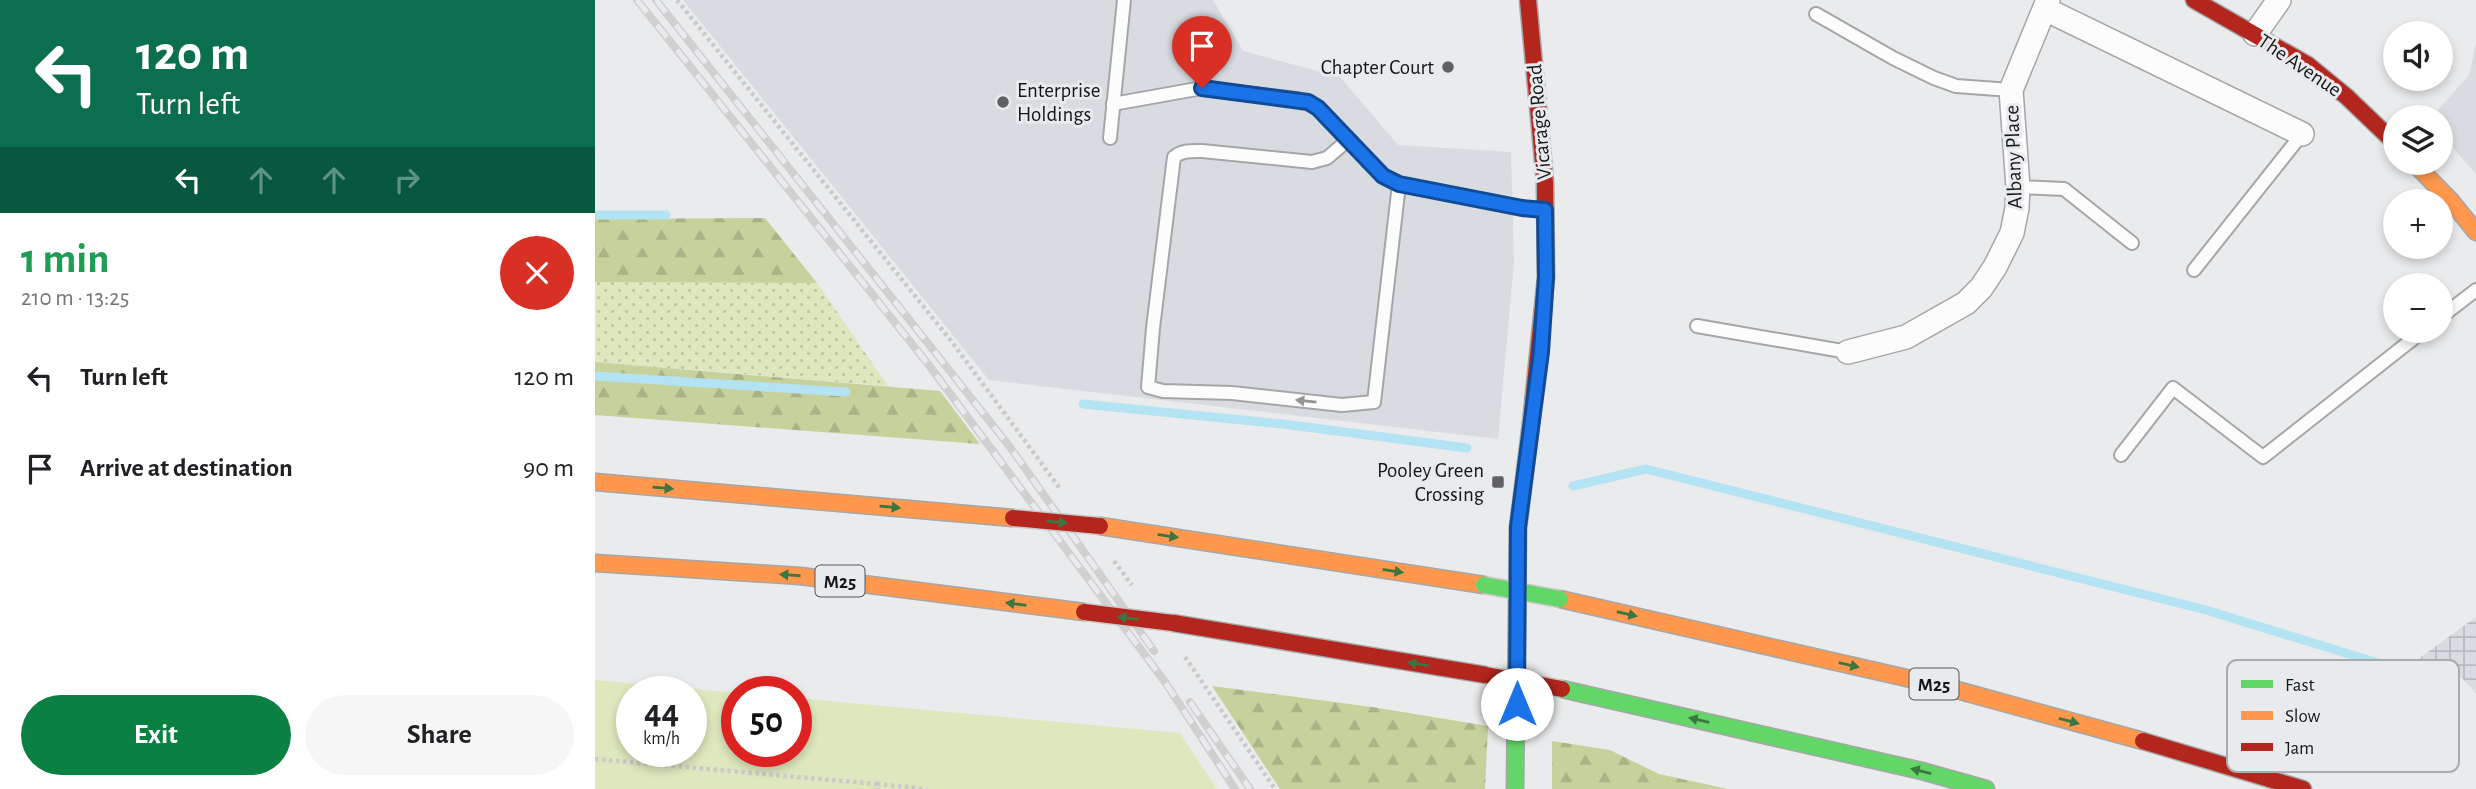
<!DOCTYPE html>
<meta charset="utf-8">
<style>
:root{--surface:#fff;--page:#f6f6f6;--text:#202124;--muted:#757577;--accent:#0b8043}
body{margin:0;font-family:"Alegreya Sans",sans-serif;background:var(--page);color:var(--text);height:100vh;display:flex;flex-direction:column;font-size:26px;white-space:nowrap}
*{box-sizing:border-box;margin:0}
p{font-size:23px;color:var(--muted)}
.icon{flex:none;width:38px;height:38px;fill:none;stroke:currentColor;stroke-width:2;stroke-linecap:round;stroke-linejoin:round}
.map{position:relative;flex:1;overflow:hidden}
.sheet{display:flex;flex-direction:column;background:var(--surface);width:595px}
.sheet>*{flex:none}
.top-card{background:#0b6e4f;color:#fff;overflow:hidden}
.buttons{position:absolute;left:1788px;top:21px;display:grid;gap:14px}
.buttons a{display:grid;place-items:center;width:70px;height:70px;border-radius:50%;background:var(--surface);box-shadow:0 4px 10px #0003;font-size:35px}
.speed{position:absolute;left:21px;top:676px;display:flex;gap:14px;font-size:35px;font-weight:700;text-align:center}
.speed>*{display:grid;place-content:center;width:91px;height:91px;border-radius:50%;background:var(--surface);box-shadow:0 4px 10px #0003;line-height:1}
.speed small{font-size:18px;font-weight:400}
.speed .limit{border:10px solid #d22;background:#fff;color:#111}
.pin{position:absolute;display:grid;place-items:center;width:60px;height:60px;color:#fff;margin:-72px -30px;border-radius:50% 50% 50% 0;rotate:-45deg;box-shadow:0 0 7px #0007}
.pin .icon{rotate:45deg}
.me{position:absolute;width:77px;margin:-38px;rotate:0deg;stroke-linejoin:round;filter:drop-shadow(0 0 5px #0008)}
.turn{display:flex;align-items:center;gap:24px;height:147px;padding:0 21px;font-size:32px}
.turn .icon{width:91px;height:91px;stroke-width:2.5}
.turn b{display:block;font-size:49px;line-height:60px}
.lanes{display:flex;align-items:center;height:66px;padding:0 21px;background:#0003;justify-content:center;gap:35px;direction:ltr}
.lanes .off{opacity:.35}
.round{display:grid;place-items:center;flex:none;width:74px;height:74px;border-radius:37px;background:var(--page)}
.summary{display:flex;align-items:center;justify-content:space-between;height:119px;padding:0 21px}
h1{font-size:42px;font-weight:600;line-height:52px;color:#1e9e55}
.primary-button{display:flex;gap:14px;margin-top:auto;padding:14px 21px}
.primary-button a{flex:1;height:80px;border-radius:42px;background:var(--accent);color:#fff;font-size:28px;font-weight:600;line-height:80px;text-align:center}
.primary-button a+a{background:var(--page);color:var(--text)}
ul{padding:0;list-style:none}
li{display:flex;align-items:center;gap:21px;height:91px;padding:0 21px}
li div{flex:1}
li b{display:block;font-size:26px}
li em{font-style:normal}
main{display:flex;flex:1;min-height:0}
.map>svg:first-child{display:block}
.built{fill:#d8dbe0}
.industrial{fill:url(#industrial-grid)}
.grass{fill:url(#grass-dots)}
.forest{fill:url(#forest-firs)}
.green{fill:#dee7bd;fill-rule:evenodd}
.lines{fill:none;stroke-linecap:round;stroke-linejoin:round}
.stream{stroke:#b4e3f4;stroke-width:9}
.lane-casing{stroke:#a5a6a7;stroke-width:16}
.street-casing{stroke:#a5a6a7;stroke-width:26}
.fast-casing{stroke:#a5a6a7;stroke-width:19}
.slow-casing{stroke:#a5a6a7;stroke-width:19}
.jam-casing{stroke:#a5a6a7;stroke-width:19}
.path{stroke:#cacacb;stroke-width:4.5;stroke-dasharray:3.5 3.5;stroke-linecap:butt}
.lane{stroke:#fcfcfc;stroke-width:12}
.street{stroke:#fcfcfc;stroke-width:23}
.fast{stroke:#63d668;stroke-width:16}
.slow{stroke:#ff974d;stroke-width:16}
.jam{stroke:#b3261e;stroke-width:16}
.rail-casing{stroke:#d0d0d1;stroke-width:8}
.rail{stroke:#e9eaed;stroke-width:5;stroke-dasharray:16;stroke-linecap:butt}
.fast-bridge-casing{stroke:#c9c9ca;stroke-width:19;stroke-linecap:butt}
.jam-bridge-casing{stroke:#c9c9ca;stroke-width:19;stroke-linecap:butt}
.fast-bridge{stroke:#63d668;stroke-width:16}
.jam-bridge{stroke:#b3261e;stroke-width:16}
.oneway{fill:#949595}
.oneway2{fill:#3c7640}
.route-casing{stroke:#114b97;stroke-width:18}
.route{stroke:#1a73e8;stroke-width:12}
.poi-dot{fill:#606162;stroke:#e9eaed;stroke-width:2.5}
.labels{text-anchor:middle;stroke-width:6;stroke-linejoin:round;paint-order:stroke}
.shield{fill:#e9eaed;stroke:#555658;stroke-width:2}
.shield-label{font-size:19px;font-weight:bold;fill:#161718}
.street-label{font-size:21px;fill:#161718;stroke:#e9eaed}
.poi-label{font-size:21px;fill:#161718;stroke:#e9eaed;text-anchor:end}
.key{fill:#e9eaed;stroke:#aaabad;stroke-width:2}
.key-label{font-size:19px;fill:#161718}
</style>
<main>
<section class="sheet">
<div class="top-card">
<div class="turn"><svg class="icon" aria-label="left" viewBox="0 0 24 24"><path d="M17 20v-9H6M10 6l-5 5 5 5"/></svg><div><b>120 m</b>Turn left</div></div>
<div class="lanes"><svg class="icon" aria-label="left" viewBox="0 0 24 24"><path d="M17 20v-9H6M10 6l-5 5 5 5"/></svg><svg class="icon off" aria-label="ahead" viewBox="0 0 24 24"><path d="M12 20V5M6 11l6-6 6 6"/></svg><svg class="icon off" aria-label="ahead" viewBox="0 0 24 24"><path d="M12 20V5M6 11l6-6 6 6"/></svg><svg class="icon off" aria-label="right" viewBox="0 0 24 24"><path d="M7 20v-9h11M14 6l5 5-5 5"/></svg></div>
</div>
<div class="summary"><div><h1>1 min</h1><p>210 m · 13:25</p></div><a class="round" style="background:#d93025;color:#fff"><svg class="icon" aria-label="close" viewBox="0 0 24 24"><path d="M6 6l12 12M18 6L6 18"/></svg></a></div>
<ul>
<li><svg class="icon" aria-label="left" viewBox="0 0 24 24"><path d="M17 20v-9H6M10 6l-5 5 5 5"/></svg><div><b>Turn left</b></div><em>120 m</em></li>
<li><svg class="icon" aria-label="arrive" viewBox="0 0 24 24"><path d="M6 21V4h12l-3 4 3 4H6"/></svg><div><b>Arrive at destination</b></div><em>90 m</em></li>
</ul>
<div class="primary-button"><a>Exit</a><a>Share</a></div>
</section>
<div class="map">
<svg width="1881" height="789" viewBox="0 0 1881 789">
<defs>
<pattern id="industrial-grid" width="8" height="8" patternUnits="userSpaceOnUse" patternTransform="scale(1.75)"><rect width="8" height="8" fill="#d8dbe0"/><path d="M0 4h8M4 0v8" fill="none" stroke="#b9bbbf"/></pattern>
<pattern id="grass-dots" width="8" height="8" patternUnits="userSpaceOnUse" patternTransform="scale(1.75)"><rect width="8" height="8" fill="#dee7bd"/><path d="M2 2h.1M6 6h.1" fill="none" stroke="#bec5a2" stroke-width="1.8" stroke-linecap="round"/></pattern>
<pattern id="forest-firs" width="22" height="20" patternUnits="userSpaceOnUse" patternTransform="scale(1.75)"><rect width="22" height="20" fill="#c7d19c"/><path d="M5 1l3.5 6h-7zM16 11l3.5 6h-7z" fill="#aab386"/></pattern>
</defs>
<rect width="100%" height="100%" fill="#eaebec"/>
<g class="built">
<path d="M 88,0 L 618,0 L 648,51 L 745,77 L 803,145 L 916,152 L 919,262 L 903,439 L 394,380 Z"/>
<path d="M 1881,43 L 1881,174 L 1846,134 L 1846,117 L 1837,117 L 1874,75 Z"/>
</g>
<path class="industrial" d="M 1881,617 L 1881,693 L 1867,678 L 1819,662 Z"/>
<path class="grass" d="M 0,282 L 222,283 L 293,386 L 0,362 Z"/>
<g class="forest">
<path d="M 170,218 L 222,283 L 0,282 L 0,219 Z"/>
<path d="M 0,362 L 345,391 L 385,444 L 0,415 Z"/>
<path d="M 617,686 L 777,707 L 893,726 L 890,789 L 685,789 Z"/>
<path d="M 957,741 L 1015,750 L 1064,774 L 1133,789 L 957,789 Z"/>
</g>
<path class="green" d="M 0,680 L 142,693 L 142,751 L 201,751 L 201,698 L 585,733 L 622,789 L 0,789 ZM 37,691 L 96,691 L 96,751 L 37,751 Z"/>
<g class="lines">
<g class="stream">
<path d="M 0,215 L 71,215"/>
<path d="M 0,376 L 251,392"/>
<path d="M 488,404 L 688,424 L 872,448"/>
<path d="M 978,486 L 1051,469 L 1611,610 L 1845,682"/>
</g>
<g class="lane-casing">
<g id="lane">
<path d="M 1221,14 L 1298,58 L 1339,78 L 1361,86 L 1416,90"/>
<path d="M 518,104 L 607,88 L 702,99 L 713,102 L 723,108 L 788,176 L 804,184 L 927,208 L 950,210"/>
<path d="M 515,138 L 529,0"/>
<path d="M 753,140 L 732,158 L 717,162 L 607,151 C 596,151 588,150 579,157 L 558,328 L 553,387 L 568,391 L 637,393 L 747,405 L 779,402 L 804,184"/>
<path d="M 1423,187 L 1469,189 L 1537,243"/>
<path d="M 1599,270 L 1707,134"/>
<path d="M 1846,317 L 1881,290"/>
<path d="M 1102,326 L 1253,352"/>
<path d="M 1526,455 L 1578,388 L 1668,457 L 1828,331"/>
</g>
</g>
<g class="street-casing">
<g id="street">
<path d="M 1450,9 L 1707,134"/>
<path d="M 1660,34 L 1684,0"/>
<path d="M 1253,352 L 1311,337 L 1371,303 L 1386,288 L 1400,267 L 1417,233 L 1422,208 L 1423,187 L 1416,90 L 1453,0"/>
</g>
</g>
<g class="fast-casing">
<g id="fast">
<path d="M 967,689 L 1327,771 L 1391,789"/>
<path d="M 920,789 L 923,528 L 936,423"/>
</g>
</g>
<g class="slow-casing">
<g id="slow">
<path d="M 1819,163 L 1856,201 L 1881,232"/>
<path d="M 0,482 L 418,518"/>
<path d="M 505,526 L 889,585"/>
<path d="M 0,563 L 205,576 L 489,612"/>
<path d="M 965,599 L 1351,687 L 1548,741"/>
</g>
</g>
<g class="jam-casing">
<g id="jam">
<path d="M 933,0 L 950,182 L 951,277 L 936,423"/>
<path d="M 1599,0 L 1713,65 L 1752,97 L 1801,144"/>
<path d="M 578,623 L 891,675"/>
<path d="M 1548,741 L 1708,789"/>
</g>
</g>
<g class="path">
<path d="M 82,0 L 357,342 L 466,490"/>
<path d="M 519,561 L 537,585"/>
<path d="M 590,657 L 680,789"/>
<path d="M 0,759 L 282,784 L 282,789"/>
<path d="M 282,784 L 332,789"/>
</g>
<use href="#lane" class="lane"/>
<use href="#street" class="street"/>
<use href="#fast" class="fast"/>
<use href="#slow" class="slow"/>
<use href="#jam" class="jam"/>
<g class="rail-casing">
<g id="rail">
<path d="M 42,0 L 333,364 L 570,682 L 640,789"/>
<path d="M 61,0 L 415,447 L 559,651"/>
<path d="M 595,702 L 655,789"/>
</g>
</g>
<use href="#rail" class="rail"/>
<g class="fast-bridge-casing">
<path id="fast-bridge" d="M 889,585 L 965,599"/>
</g>
<g class="jam-bridge-casing">
<g id="jam-bridge">
<path d="M 418,518 L 505,526"/>
<path d="M 489,612 L 578,623"/>
<path d="M 891,675 L 967,689"/>
</g>
</g>
<use href="#fast-bridge" class="fast-bridge"/>
<use href="#jam-bridge" class="jam-bridge"/>
</g>
<defs><path id="oneway-solid" d="M-6-.8H1V-3.2L6.5 0L1 3.2V.8H-6Z" transform="scale(1.75)"/></defs>
<use class="oneway" href="#oneway-solid" transform="translate(711 401) rotate(-174)"/>
<g class="oneway2">
<use href="#oneway-solid" transform="translate(68 488) rotate(5)"/>
<use href="#oneway-solid" transform="translate(295 507) rotate(5)"/>
<use href="#oneway-solid" transform="translate(462 522) rotate(5)"/>
<use href="#oneway-solid" transform="translate(573 536) rotate(9)"/>
<use href="#oneway-solid" transform="translate(798 571) rotate(9)"/>
<use href="#oneway-solid" transform="translate(195 575) rotate(-176)"/>
<use href="#oneway-solid" transform="translate(421 604) rotate(-173)"/>
<use href="#oneway-solid" transform="translate(1032 614) rotate(13)"/>
<use href="#oneway-solid" transform="translate(533 618) rotate(-173)"/>
<use href="#oneway-solid" transform="translate(823 664) rotate(-171)"/>
<use href="#oneway-solid" transform="translate(1254 665) rotate(13)"/>
<use href="#oneway-solid" transform="translate(1104 720) rotate(-167)"/>
<use href="#oneway-solid" transform="translate(1474 721) rotate(15)"/>
<use href="#oneway-solid" transform="translate(1326 771) rotate(-166)"/>
</g>
<g class="lines">
<g class="route-casing">
<path id="route" d="M 607,88 L 713,102 L 723,108 L 788,176 L 804,184 L 927,208 L 950,210 L 951,277 L 946,352 L 923,527 L 922,704"/>
</g>
<use href="#route" class="route"/>
</g>
<g class="poi-dot">
<circle cx="853" cy="67" r="7"/>
<circle cx="408" cy="102" r="7"/>
<rect x="896" y="475" width="14" height="14" rx="3.5"/>
</g>
<g class="labels">
<g class="shield">
<rect x="220.5" y="565.5" width="49" height="31" rx="5"/>
<rect x="1314.5" y="668.5" width="49" height="31" rx="5"/>
</g>
<g class="shield-label">
<text x="245" y="588">M25</text>
<text x="1339" y="691">M25</text>
</g>
<g class="street-label">
<text transform="translate(1705 65) rotate(34)" y="7">The Avenue</text>
<text transform="translate(944 122) rotate(-95)" y="7">Vicarage Road</text>
<text transform="translate(1418 157) rotate(-92)" y="7">Albany Place</text>
</g>
<g class="poi-label">
<text x="839" y="74">Chapter Court</text>
<text x="422" y="97" text-anchor="start">Enterprise<tspan x="422" dy="24">Holdings</tspan></text>
<text x="889" y="477">Pooley Green<tspan x="889" dy="24">Crossing</tspan></text>
</g>
</g>
<rect x="1632" y="660" width="232" height="112" rx="10" class="key"/>
<rect x="1646" y="680" width="32" height="8" fill="#63d668"/>
<rect x="1646" y="711" width="32" height="9" fill="#ff974d"/>
<rect x="1646" y="743" width="32" height="8" fill="#b3261e"/>
<g class="key-label">
<text x="1690" y="691">Fast</text>
<text x="1690" y="722">Slow</text>
<text x="1690" y="754">Jam</text>
</g>
</svg>
<div class="buttons">
<a><svg class="icon" aria-label="sound" viewBox="0 0 24 24"><path d="M4 9h4l5-4v14l-5-4H4zM17 9q2 3 0 6"/></svg></a>
<a><svg class="icon" aria-label="layers" viewBox="0 0 24 24"><path d="M12 4l9 5-9 5-9-5zM3 14l9 5 9-5"/></svg></a>
<a>+</a>
<a>−</a>
</div>
<div class="speed"><div>44<small>km/h</small></div><div class="limit">50</div></div>
<div class="pin" style="left:607px;top:88px;background:#d93025"><svg class="icon" aria-label="arrive" viewBox="0 0 24 24"><path d="M6 21V4h12l-3 4 3 4H6"/></svg></div>
<svg class="me" style="left:922px;top:704px" viewBox="-20 -20 40 40"><circle r="19" fill="#fff"/><path d="M0-13L10 11 0 6-10 11z" fill="#1a73e8"/></svg>
</div>
</main>
